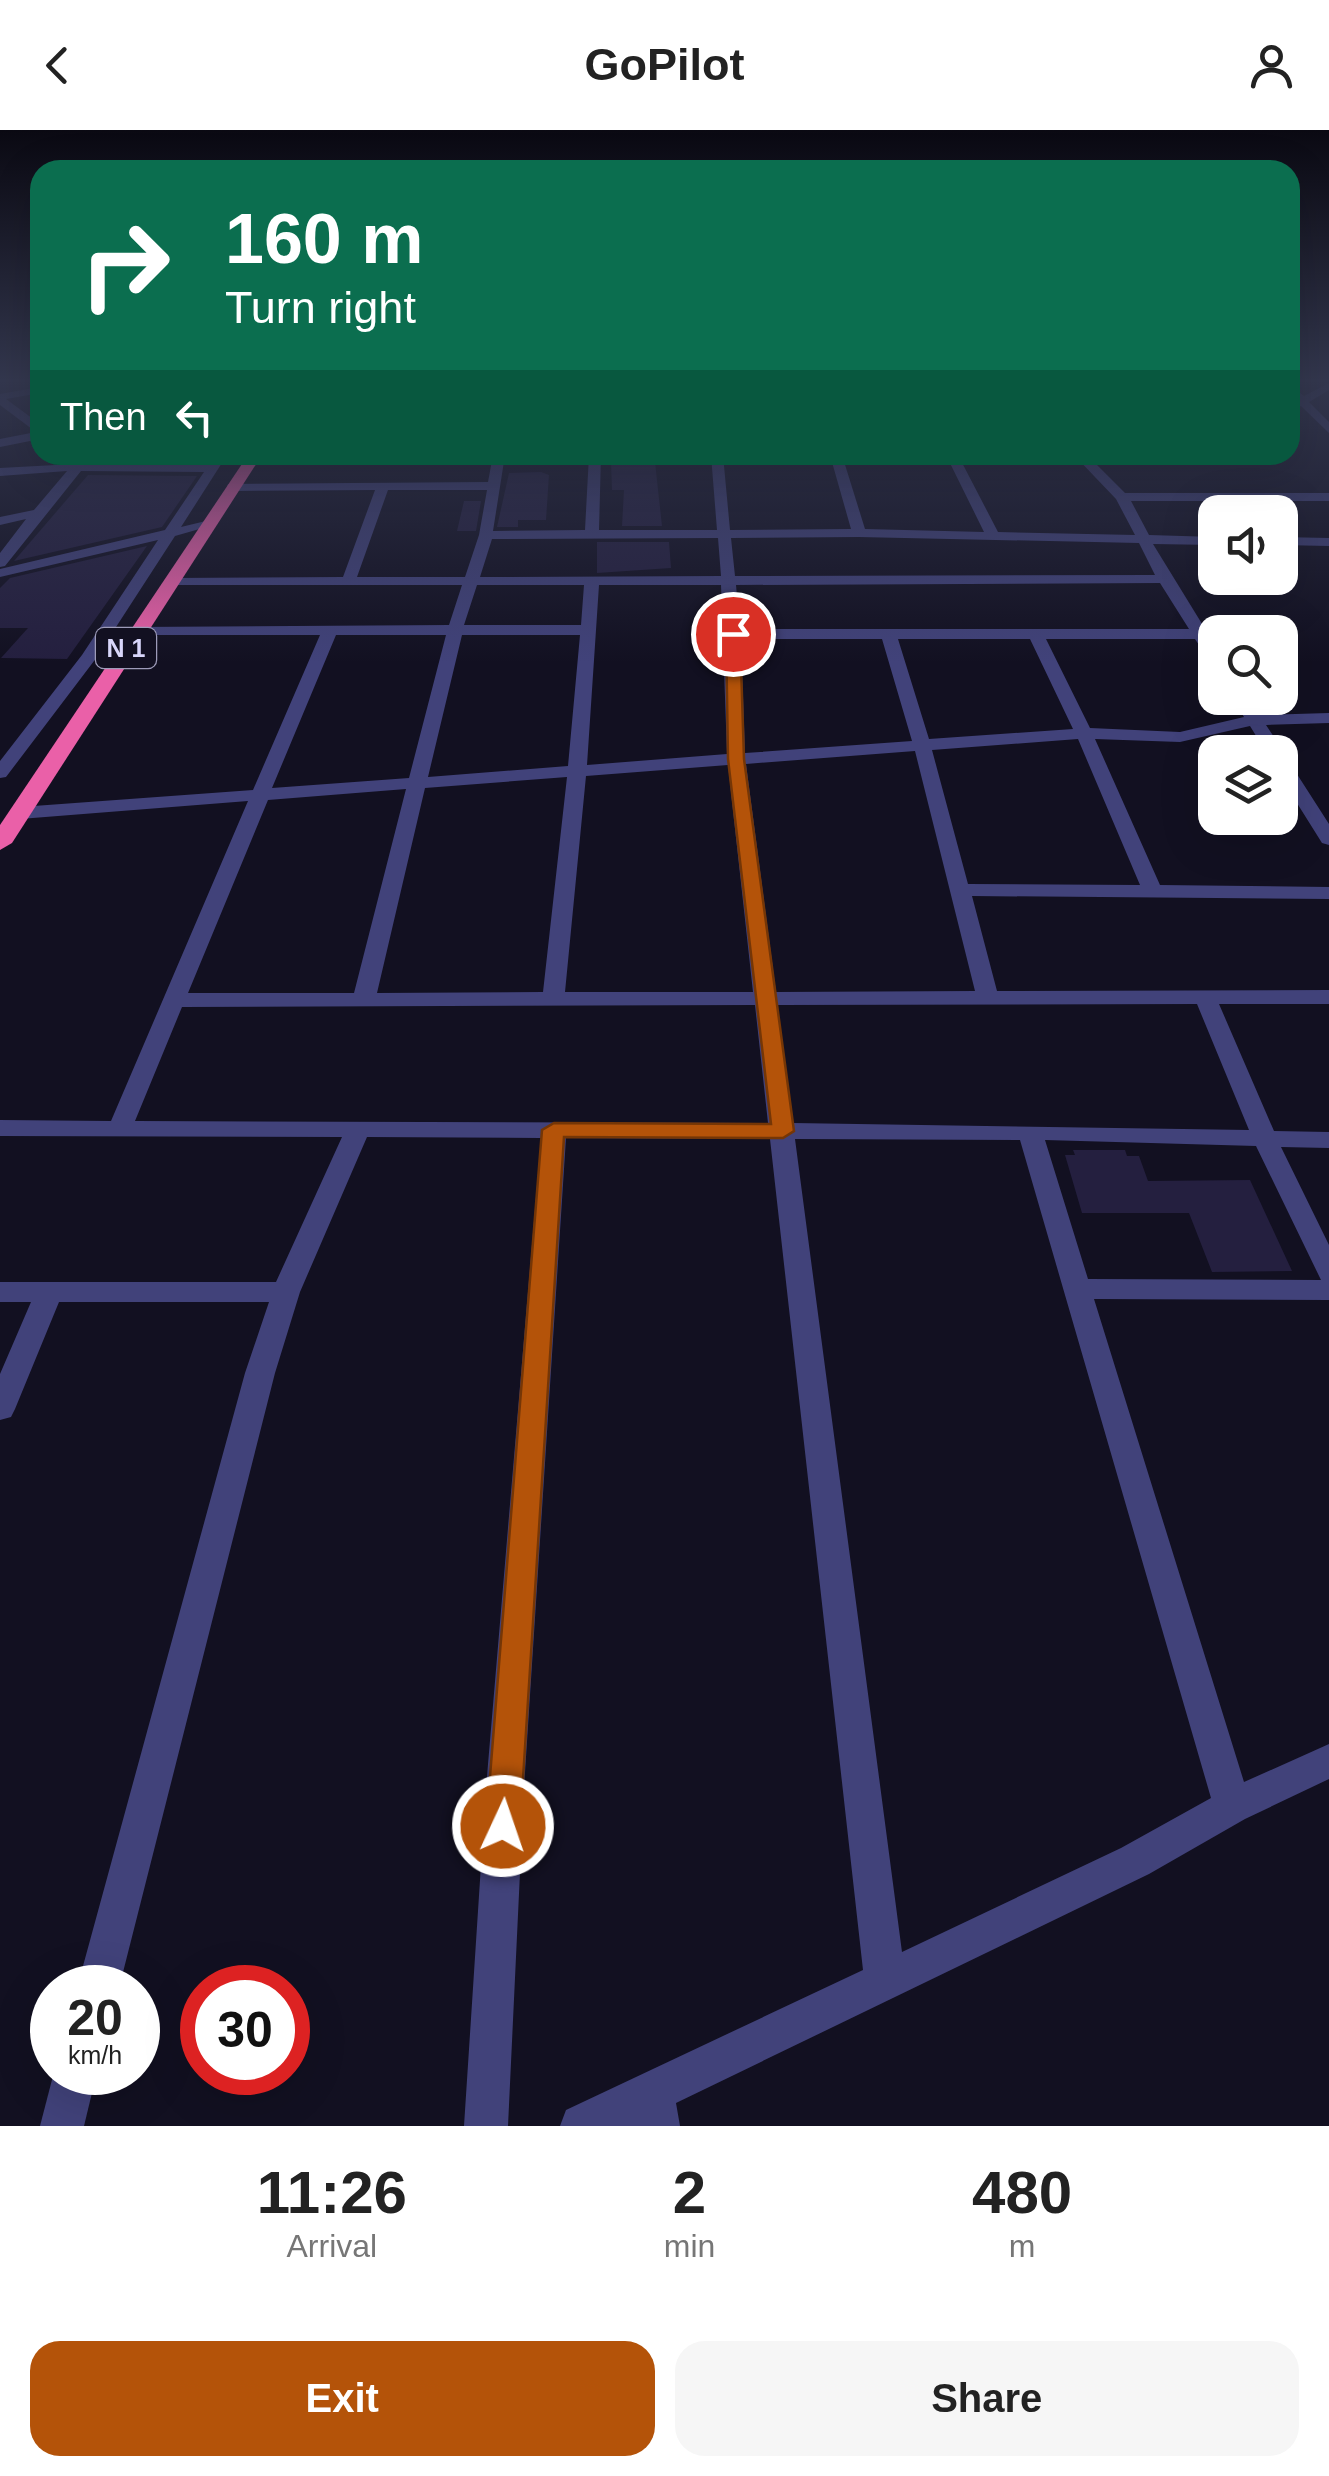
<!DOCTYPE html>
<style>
:root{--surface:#fff;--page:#f6f6f6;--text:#222;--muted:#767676;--accent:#b45309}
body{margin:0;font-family:Arial,sans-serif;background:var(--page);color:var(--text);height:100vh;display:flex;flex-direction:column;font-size:38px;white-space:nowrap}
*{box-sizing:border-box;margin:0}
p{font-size:32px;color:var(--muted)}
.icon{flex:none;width:55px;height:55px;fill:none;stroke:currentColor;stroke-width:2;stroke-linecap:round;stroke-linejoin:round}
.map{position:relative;height:1996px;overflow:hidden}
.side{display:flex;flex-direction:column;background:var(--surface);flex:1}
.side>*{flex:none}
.hud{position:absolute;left:30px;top:30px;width:1270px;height:305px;border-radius:30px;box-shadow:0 10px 40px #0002;background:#0b6e4f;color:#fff;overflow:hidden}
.fabs{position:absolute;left:1198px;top:365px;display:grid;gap:20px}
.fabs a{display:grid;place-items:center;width:100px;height:100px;border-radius:20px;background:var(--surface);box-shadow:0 10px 40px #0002;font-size:50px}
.speed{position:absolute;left:30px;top:1835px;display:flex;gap:20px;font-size:50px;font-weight:700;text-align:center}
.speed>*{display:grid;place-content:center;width:130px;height:130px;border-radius:50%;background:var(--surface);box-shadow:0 10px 40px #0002;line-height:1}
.speed small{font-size:25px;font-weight:400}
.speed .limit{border:15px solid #d22;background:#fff;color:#111}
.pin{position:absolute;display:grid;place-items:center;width:85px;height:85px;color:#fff;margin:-42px;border:5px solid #fff;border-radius:50%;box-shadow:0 2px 10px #0007}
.me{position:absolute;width:110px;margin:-55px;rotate:3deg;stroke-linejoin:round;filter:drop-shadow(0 0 8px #0008)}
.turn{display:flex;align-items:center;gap:35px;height:210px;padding:0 30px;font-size:45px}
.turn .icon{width:130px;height:130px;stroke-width:2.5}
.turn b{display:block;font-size:70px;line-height:85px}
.then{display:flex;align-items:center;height:95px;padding:0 30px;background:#0003;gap:20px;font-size:38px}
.eta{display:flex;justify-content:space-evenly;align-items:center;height:170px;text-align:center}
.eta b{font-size:60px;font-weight:700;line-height:70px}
.cta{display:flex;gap:20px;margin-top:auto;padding:20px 30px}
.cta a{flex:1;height:115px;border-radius:30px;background:var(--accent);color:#fff;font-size:40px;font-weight:700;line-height:115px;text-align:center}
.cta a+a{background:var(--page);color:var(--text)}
header{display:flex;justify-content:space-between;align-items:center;height:130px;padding:0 30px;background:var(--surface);font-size:45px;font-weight:700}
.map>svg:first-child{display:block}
.building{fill:#241f3f}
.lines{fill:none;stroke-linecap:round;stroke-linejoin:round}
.minor{fill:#41427a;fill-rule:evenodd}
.highway{fill:#ea60a8;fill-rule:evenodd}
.route{fill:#b45309;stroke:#753606;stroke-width:2.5}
.labels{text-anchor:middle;stroke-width:10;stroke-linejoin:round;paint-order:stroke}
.shield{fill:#121021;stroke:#9d9bb9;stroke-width:2.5}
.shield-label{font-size:25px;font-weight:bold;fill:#d8d6fa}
</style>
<header><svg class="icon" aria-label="back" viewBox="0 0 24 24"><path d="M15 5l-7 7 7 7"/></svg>GoPilot<svg class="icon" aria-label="person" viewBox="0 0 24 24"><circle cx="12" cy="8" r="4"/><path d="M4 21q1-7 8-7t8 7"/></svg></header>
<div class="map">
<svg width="1329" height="1996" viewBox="0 0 1329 1996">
<rect width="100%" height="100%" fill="#121021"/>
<g class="building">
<path d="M 611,332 L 655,332 L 662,396 L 622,396 L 624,360 L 612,360 Z"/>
<path d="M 541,342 L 549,345 L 546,390 L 518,390 L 518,397 L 497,397 L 509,343 Z"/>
<path d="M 88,345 L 197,346 L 162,397 L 14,431 Z"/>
<path d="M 464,371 L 481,371 L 476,401 L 457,401 Z"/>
<path d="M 597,412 L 669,412 L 671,438 L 597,443 Z"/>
<path d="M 147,416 L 67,529 L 1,528 L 28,498 L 0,498 L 0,458 L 10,448 Z"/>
<path d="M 1073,1020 L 1125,1020 L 1127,1026 L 1139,1026 L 1148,1051 L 1250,1050 L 1292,1141 L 1212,1142 L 1189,1083 L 1082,1083 L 1065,1025 L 1075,1025 Z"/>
</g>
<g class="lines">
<g class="minor">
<path d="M 1329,253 L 1329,260 L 1309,272 L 1329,292 L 1329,303 L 1301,276 L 1290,281 L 1290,273 L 1296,270 L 1290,264 L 1290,255 L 1304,266 Z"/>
<path d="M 40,257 L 40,263 L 6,269 L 40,294 L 40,309 L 0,317 L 0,309 L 36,302 L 0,275 L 0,264 Z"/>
<path d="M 215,325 L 227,325 L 181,397 L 210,390 L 217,394 L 175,406 L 94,531 L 6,647 L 0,648 L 0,631 L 82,525 L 158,410 L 0,447 L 0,439 L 165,400 L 204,342 L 81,341 L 5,436 L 0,437 L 0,423 L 26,389 L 0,395 L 0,387 L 34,380 L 67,341 L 0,346 L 0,338 L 74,334 L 85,325 L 91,329 L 88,333 L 209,334 Z"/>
<path d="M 493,325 L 505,325 L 493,401 L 585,400 L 589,325 L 601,325 L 599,400 L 717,400 L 711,325 L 723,325 L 730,400 L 851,399 L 830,325 L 842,325 L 865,399 L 984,402 L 946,325 L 958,325 L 998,402 L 1135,405 L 1116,369 L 1074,325 L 1087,325 L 1125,363 L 1329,363 L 1329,371 L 1131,371 L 1149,405 L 1215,407 L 1215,415 L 1153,414 L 1215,515 L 1215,532 L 1209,530 L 1195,509 L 1046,509 L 1090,598 L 1180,602 L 1244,587 L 1232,568 L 1248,568 L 1259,585 L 1329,583 L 1329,593 L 1266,595 L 1284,622 L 1281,626 L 1286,627 L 1329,694 L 1329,715 L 1322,713 L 1280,646 L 1280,622 L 1266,622 L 1250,596 L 1180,612 L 1095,609 L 1160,755 L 1329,757 L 1329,769 L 972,766 L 997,861 L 1329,860 L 1329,874 L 1219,874 L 1274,1001 L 1329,1002 L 1329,1018 L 1281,1017 L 1329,1115 L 1329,1170 L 1094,1169 L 1244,1652 L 1329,1614 L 1329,1649 L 1245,1689 L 1149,1744 L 676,1973 L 680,1996 L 560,1996 L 566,1980 L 863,1840 L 770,1009 L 566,1008 L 524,1658 L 508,1996 L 464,1996 L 486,1658 L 541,1008 L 367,1007 L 300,1162 L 275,1243 L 119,1858 L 77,1858 L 245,1243 L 269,1172 L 59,1172 L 15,1279 L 11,1287 L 0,1290 L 0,1244 L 31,1172 L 0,1172 L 0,1152 L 276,1152 L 342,1007 L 0,1006 L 0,990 L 111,991 L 248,671 L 20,689 L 11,683 L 20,677 L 253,660 L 320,505 L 139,505 L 131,500 L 134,497 L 449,495 L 462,455 L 165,455 L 165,449 L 170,448 L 343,447 L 375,360 L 233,361 L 227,357 L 228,354 L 488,352 ZM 388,360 L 487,360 L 479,405 L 465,447 L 357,447 ZM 859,407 L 1139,413 L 1155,445 L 735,446 L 731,408 ZM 718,408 L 721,446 L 480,447 L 492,409 ZM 1160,453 L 1189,499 L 740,499 L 736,455 ZM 477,455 L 584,455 L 581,495 L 464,495 ZM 599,455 L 721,455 L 727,624 L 587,635 ZM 336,505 L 446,505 L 409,648 L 272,658 ZM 462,505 L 580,505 L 568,636 L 428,647 ZM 741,509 L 882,509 L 912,611 L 745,623 ZM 898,509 L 1030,509 L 1073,599 L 929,609 ZM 1078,609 L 1140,755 L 968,754 L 932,620 ZM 915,621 L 975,861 L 776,862 L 746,634 ZM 728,635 L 753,862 L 565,862 L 586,646 ZM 567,647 L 543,862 L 377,863 L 425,658 ZM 406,659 L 354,863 L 188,863 L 268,670 ZM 1197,874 L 1249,1000 L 793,993 L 777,875 ZM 755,875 L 768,993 L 135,991 L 182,877 ZM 795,1009 L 1020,1010 L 1211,1668 L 1121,1718 L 902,1822 ZM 1045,1010 L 1256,1016 L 1321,1150 L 1088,1149 Z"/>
<path d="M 1280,407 L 1329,408 L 1329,416 L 1280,415 Z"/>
<path d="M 54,1942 L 97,1942 L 84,1996 L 40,1996 Z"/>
</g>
<path class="highway" d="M 248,325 L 262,325 L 12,713 L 0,720 L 0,695 Z"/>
</g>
<linearGradient id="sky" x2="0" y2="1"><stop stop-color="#0a0912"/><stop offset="0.47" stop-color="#33374e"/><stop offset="1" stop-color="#33374e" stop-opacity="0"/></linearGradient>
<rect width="1329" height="533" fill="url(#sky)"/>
<path class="route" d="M 733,499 L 740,504 L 744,629 L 794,1001 L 783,1008 L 564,1007 L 520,1696 L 515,1708 L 503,1712 L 491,1708 L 486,1696 L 542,1000 L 554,993 L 771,994 L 728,629 L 726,504 Z"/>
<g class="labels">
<rect class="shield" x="96" y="498" width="60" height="40" rx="8"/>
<g class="shield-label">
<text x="126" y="527">N 1</text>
</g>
</g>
</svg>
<div class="fabs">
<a><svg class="icon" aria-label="sound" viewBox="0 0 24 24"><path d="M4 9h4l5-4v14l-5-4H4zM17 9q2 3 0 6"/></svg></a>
<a><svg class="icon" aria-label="search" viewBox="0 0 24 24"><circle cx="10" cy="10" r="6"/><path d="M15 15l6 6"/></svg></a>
<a><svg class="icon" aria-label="layers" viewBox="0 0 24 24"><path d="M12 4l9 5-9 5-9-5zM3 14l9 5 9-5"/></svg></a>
</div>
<div class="speed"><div>20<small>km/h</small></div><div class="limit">30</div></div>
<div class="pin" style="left:733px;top:504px;background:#d93025"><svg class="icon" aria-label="arrive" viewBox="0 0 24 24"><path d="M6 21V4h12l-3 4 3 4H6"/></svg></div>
<svg class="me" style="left:503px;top:1696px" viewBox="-20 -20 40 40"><circle r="17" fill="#b45309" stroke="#fff" stroke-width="3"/><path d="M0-11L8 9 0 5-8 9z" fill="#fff"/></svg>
<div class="hud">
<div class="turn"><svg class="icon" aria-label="right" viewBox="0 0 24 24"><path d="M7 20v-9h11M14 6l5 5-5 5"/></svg><div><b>160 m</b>Turn right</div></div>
<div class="then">Then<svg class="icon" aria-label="left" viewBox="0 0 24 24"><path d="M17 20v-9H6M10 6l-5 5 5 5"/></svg></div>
</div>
</div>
<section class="side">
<div class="eta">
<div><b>11:26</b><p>Arrival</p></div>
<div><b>2</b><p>min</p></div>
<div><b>480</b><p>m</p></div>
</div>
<div class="cta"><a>Exit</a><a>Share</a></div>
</section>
